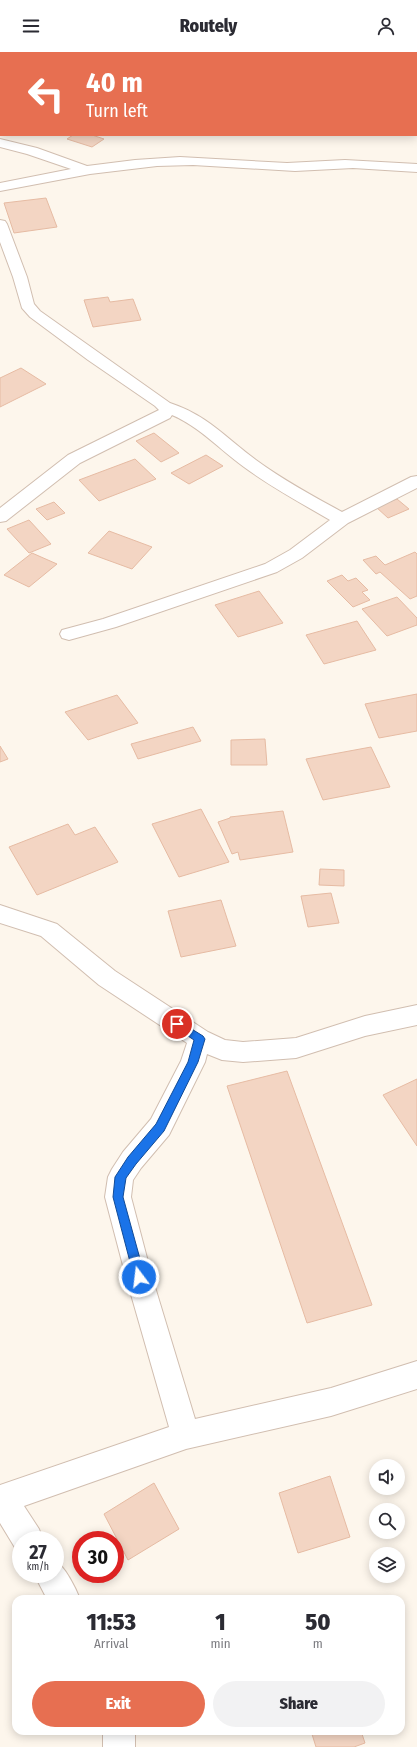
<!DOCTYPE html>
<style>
:root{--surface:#fff;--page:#f2f2f3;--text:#2b2b33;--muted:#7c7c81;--accent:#e76f51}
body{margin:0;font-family:"Fira Sans Condensed",sans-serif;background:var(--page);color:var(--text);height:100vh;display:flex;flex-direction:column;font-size:15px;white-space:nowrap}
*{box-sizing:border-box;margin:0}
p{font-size:13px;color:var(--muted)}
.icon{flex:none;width:22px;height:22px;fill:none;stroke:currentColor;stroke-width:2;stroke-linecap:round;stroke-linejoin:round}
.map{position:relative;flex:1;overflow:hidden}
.panel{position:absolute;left:12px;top:1543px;width:393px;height:140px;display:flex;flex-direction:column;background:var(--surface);border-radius:12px;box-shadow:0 2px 10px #0003}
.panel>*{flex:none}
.banner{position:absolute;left:0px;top:0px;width:417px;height:84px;box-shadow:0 2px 10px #0003;background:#e76f51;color:#fff;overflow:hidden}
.tools{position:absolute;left:369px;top:1407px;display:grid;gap:8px}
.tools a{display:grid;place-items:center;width:36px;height:36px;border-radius:50%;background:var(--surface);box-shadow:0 2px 10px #0003;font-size:20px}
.speed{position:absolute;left:12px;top:1479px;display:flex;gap:8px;font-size:20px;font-weight:700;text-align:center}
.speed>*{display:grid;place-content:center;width:52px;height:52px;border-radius:50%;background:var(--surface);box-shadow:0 2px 10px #0003;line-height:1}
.speed small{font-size:10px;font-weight:400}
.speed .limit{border:6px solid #d22;background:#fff;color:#111}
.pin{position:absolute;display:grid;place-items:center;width:34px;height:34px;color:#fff;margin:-17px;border:2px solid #fff;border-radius:50%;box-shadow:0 1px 4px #0007}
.me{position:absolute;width:44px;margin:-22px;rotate:345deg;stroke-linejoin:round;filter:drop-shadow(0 0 3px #0008)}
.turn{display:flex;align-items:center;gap:14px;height:84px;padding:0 20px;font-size:18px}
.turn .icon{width:52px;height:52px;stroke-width:2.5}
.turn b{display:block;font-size:28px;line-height:34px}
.eta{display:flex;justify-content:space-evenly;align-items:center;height:68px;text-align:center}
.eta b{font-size:24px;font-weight:800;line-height:28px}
.action{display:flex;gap:8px;margin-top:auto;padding:8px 20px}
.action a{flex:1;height:46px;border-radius:24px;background:var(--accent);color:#fff;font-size:16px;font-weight:800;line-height:46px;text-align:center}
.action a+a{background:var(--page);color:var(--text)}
header{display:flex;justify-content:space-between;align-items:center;height:52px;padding:0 20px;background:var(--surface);font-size:18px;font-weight:800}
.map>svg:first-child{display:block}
.building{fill:#f3d5c3;stroke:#e6bba3}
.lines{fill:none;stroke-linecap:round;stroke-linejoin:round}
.street-casing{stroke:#d1beb0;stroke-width:2}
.street{fill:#fff;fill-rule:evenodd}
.route{fill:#1a73e8;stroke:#114b97}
</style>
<header><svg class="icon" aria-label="menu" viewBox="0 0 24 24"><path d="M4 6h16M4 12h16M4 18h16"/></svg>Routely<svg class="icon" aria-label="person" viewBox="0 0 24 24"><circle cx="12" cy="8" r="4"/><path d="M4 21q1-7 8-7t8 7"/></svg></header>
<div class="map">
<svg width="417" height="1695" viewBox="0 0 417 1695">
<rect width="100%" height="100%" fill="#fdf6ec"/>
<g class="building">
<path d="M 0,0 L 52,0 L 1,1 L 1,9 Z"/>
<path d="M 118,0 L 175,0 L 174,1 Z"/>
<path d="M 73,83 L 92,83 L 104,87 L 92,95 L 67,87 Z"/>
<path d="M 46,146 L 57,175 L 14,181 L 4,151 Z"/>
<path d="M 108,245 L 110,250 L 133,247 L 141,268 L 93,275 L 84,248 Z"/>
<path d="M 21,316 L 46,332 L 0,355 L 0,326 Z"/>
<path d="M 154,381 L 179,401 L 161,410 L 136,389 Z"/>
<path d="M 206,403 L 223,414 L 189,432 L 171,421 Z"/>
<path d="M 135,407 L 156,427 L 99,449 L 79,428 Z"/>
<path d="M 397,447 L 409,457 L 388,466 L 376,455 Z"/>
<path d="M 54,450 L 65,461 L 47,468 L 36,457 Z"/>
<path d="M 29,468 L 51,492 L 29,501 L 7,477 Z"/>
<path d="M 109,479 L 152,495 L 132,517 L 88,501 Z"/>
<path d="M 415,500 L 417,502 L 417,544 L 410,547 L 380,520 L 376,522 L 363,508 L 376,504 L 385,513 Z"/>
<path d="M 32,501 L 57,512 L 29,535 L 4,523 Z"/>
<path d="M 342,523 L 348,529 L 356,526 L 368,538 L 362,540 L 370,548 L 353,555 L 327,529 Z"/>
<path d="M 259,539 L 283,571 L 238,585 L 215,553 Z"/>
<path d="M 397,545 L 417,566 L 417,573 L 387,584 L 362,557 Z"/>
<path d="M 357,569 L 376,598 L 324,612 L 306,583 Z"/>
<path d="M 417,642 L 417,679 L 379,686 L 365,652 Z"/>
<path d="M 117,643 L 138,671 L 88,688 L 65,660 Z"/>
<path d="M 193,675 L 201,689 L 138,707 L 131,692 Z"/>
<path d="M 265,687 L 267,713 L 231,713 L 231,688 Z"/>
<path d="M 0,694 L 8,707 L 0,710 Z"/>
<path d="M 371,695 L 390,735 L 323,748 L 306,707 Z"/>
<path d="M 201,757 L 229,810 L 179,825 L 152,772 Z"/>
<path d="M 283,759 L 293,800 L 240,808 L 238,800 L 232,802 L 218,770 L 230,766 L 230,765 Z"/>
<path d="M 68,772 L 75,783 L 95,775 L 118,810 L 37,843 L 9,795 Z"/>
<path d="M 320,817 L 344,818 L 344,834 L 319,833 Z"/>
<path d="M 331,841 L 339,871 L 308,875 L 301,844 Z"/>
<path d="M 221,848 L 236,894 L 181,905 L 168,859 Z"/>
<path d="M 287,1019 L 372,1253 L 307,1271 L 227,1034 Z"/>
<path d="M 417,1027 L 417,1094 L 383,1043 Z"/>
<path d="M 330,1424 L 350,1485 L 298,1501 L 279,1441 Z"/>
<path d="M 154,1431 L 179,1477 L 128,1508 L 104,1462 Z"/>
<path d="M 311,1679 L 361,1679 L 365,1691 L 354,1695 L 316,1695 Z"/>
</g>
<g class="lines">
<g class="street-casing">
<g id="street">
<path d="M 271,0 L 285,0 L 286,1 L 272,1 Z"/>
<path d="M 324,0 L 339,0 L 323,1 Z"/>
<rect x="416" y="35" width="1" height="8"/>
<path d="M 0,87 L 37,96 L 87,114 L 135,108 L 180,105 L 287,111 L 345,108 L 417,112 L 417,120 L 353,116 L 295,119 L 193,113 L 157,114 L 90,122 L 0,139 L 0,131 L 71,117 L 27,102 L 0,95 Z"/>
<path d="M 0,168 L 5,169 L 7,172 L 27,225 L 34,252 L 40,259 L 170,351 C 207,363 226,386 256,408 C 283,428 313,444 342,460 L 411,425 L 417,424 L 417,436 L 348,471 L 302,506 L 277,520 L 116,575 L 69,588 L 62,586 L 60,582 L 62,578 L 103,567 L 265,512 L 290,498 L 330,468 C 301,451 271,435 244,415 C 219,397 200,375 172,363 L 170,366 L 80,411 L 6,469 L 0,470 L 0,456 L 68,403 L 159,358 L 155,354 L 88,308 L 30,265 L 22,256 L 13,225 L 0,190 Z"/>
<path d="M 0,853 L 57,872 L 115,919 L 208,980 L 225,988 L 243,990 L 296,986 L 365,964 L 417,953 L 417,973 L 365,984 L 296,1006 L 243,1010 L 222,1008 L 207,1002 L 205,1010 L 169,1083 L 141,1116 L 133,1128 L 131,1145 L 152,1225 L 195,1367 L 331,1336 L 417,1309 L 417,1337 L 331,1364 L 186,1397 L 24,1454 L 39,1477 L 43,1488 L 21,1488 L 21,1500 L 17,1499 L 0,1471 L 0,1433 L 169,1375 L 126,1225 L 105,1145 L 108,1125 L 112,1117 L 123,1100 L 151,1067 L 181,1009 L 187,991 L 99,933 L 41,884 L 0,871 Z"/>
<path d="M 55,1509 C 65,1514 76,1537 80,1547 L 47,1547 L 34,1522 L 55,1522 Z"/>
<rect x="103" y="1679" width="32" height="16"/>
</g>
</g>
<use href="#street" class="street"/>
</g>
<path class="route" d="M 177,968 L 203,984 L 205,987 L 198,1010 L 164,1079 L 136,1112 L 126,1126 L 123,1145 L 145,1225 L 143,1229 L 139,1230 L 135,1229 L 134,1225 L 113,1145 L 115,1125 L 128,1105 L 156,1072 L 188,1010 L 194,988 L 173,974 L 172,972 L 173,969 Z"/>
</svg>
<div class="tools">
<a><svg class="icon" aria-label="sound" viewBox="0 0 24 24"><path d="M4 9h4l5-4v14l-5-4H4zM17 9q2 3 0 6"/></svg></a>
<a><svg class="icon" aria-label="search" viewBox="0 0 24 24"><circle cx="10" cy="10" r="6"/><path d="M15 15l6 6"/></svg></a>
<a><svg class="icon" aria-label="layers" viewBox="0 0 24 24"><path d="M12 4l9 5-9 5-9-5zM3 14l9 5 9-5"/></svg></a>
</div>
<div class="speed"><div>27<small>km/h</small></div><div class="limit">30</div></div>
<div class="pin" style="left:177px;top:972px;background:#d93025"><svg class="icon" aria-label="arrive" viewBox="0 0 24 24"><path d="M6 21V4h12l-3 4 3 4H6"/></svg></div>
<svg class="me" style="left:139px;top:1225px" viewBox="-20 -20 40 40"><circle r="17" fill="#1a73e8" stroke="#fff" stroke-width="3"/><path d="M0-11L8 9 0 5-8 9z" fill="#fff"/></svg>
<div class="banner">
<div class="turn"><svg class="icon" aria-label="left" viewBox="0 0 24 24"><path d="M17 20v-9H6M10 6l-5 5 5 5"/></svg><div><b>40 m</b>Turn left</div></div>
</div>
<section class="panel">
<div class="eta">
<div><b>11:53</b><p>Arrival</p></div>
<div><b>1</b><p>min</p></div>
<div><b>50</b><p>m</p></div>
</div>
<div class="action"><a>Exit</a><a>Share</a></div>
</section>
</div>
